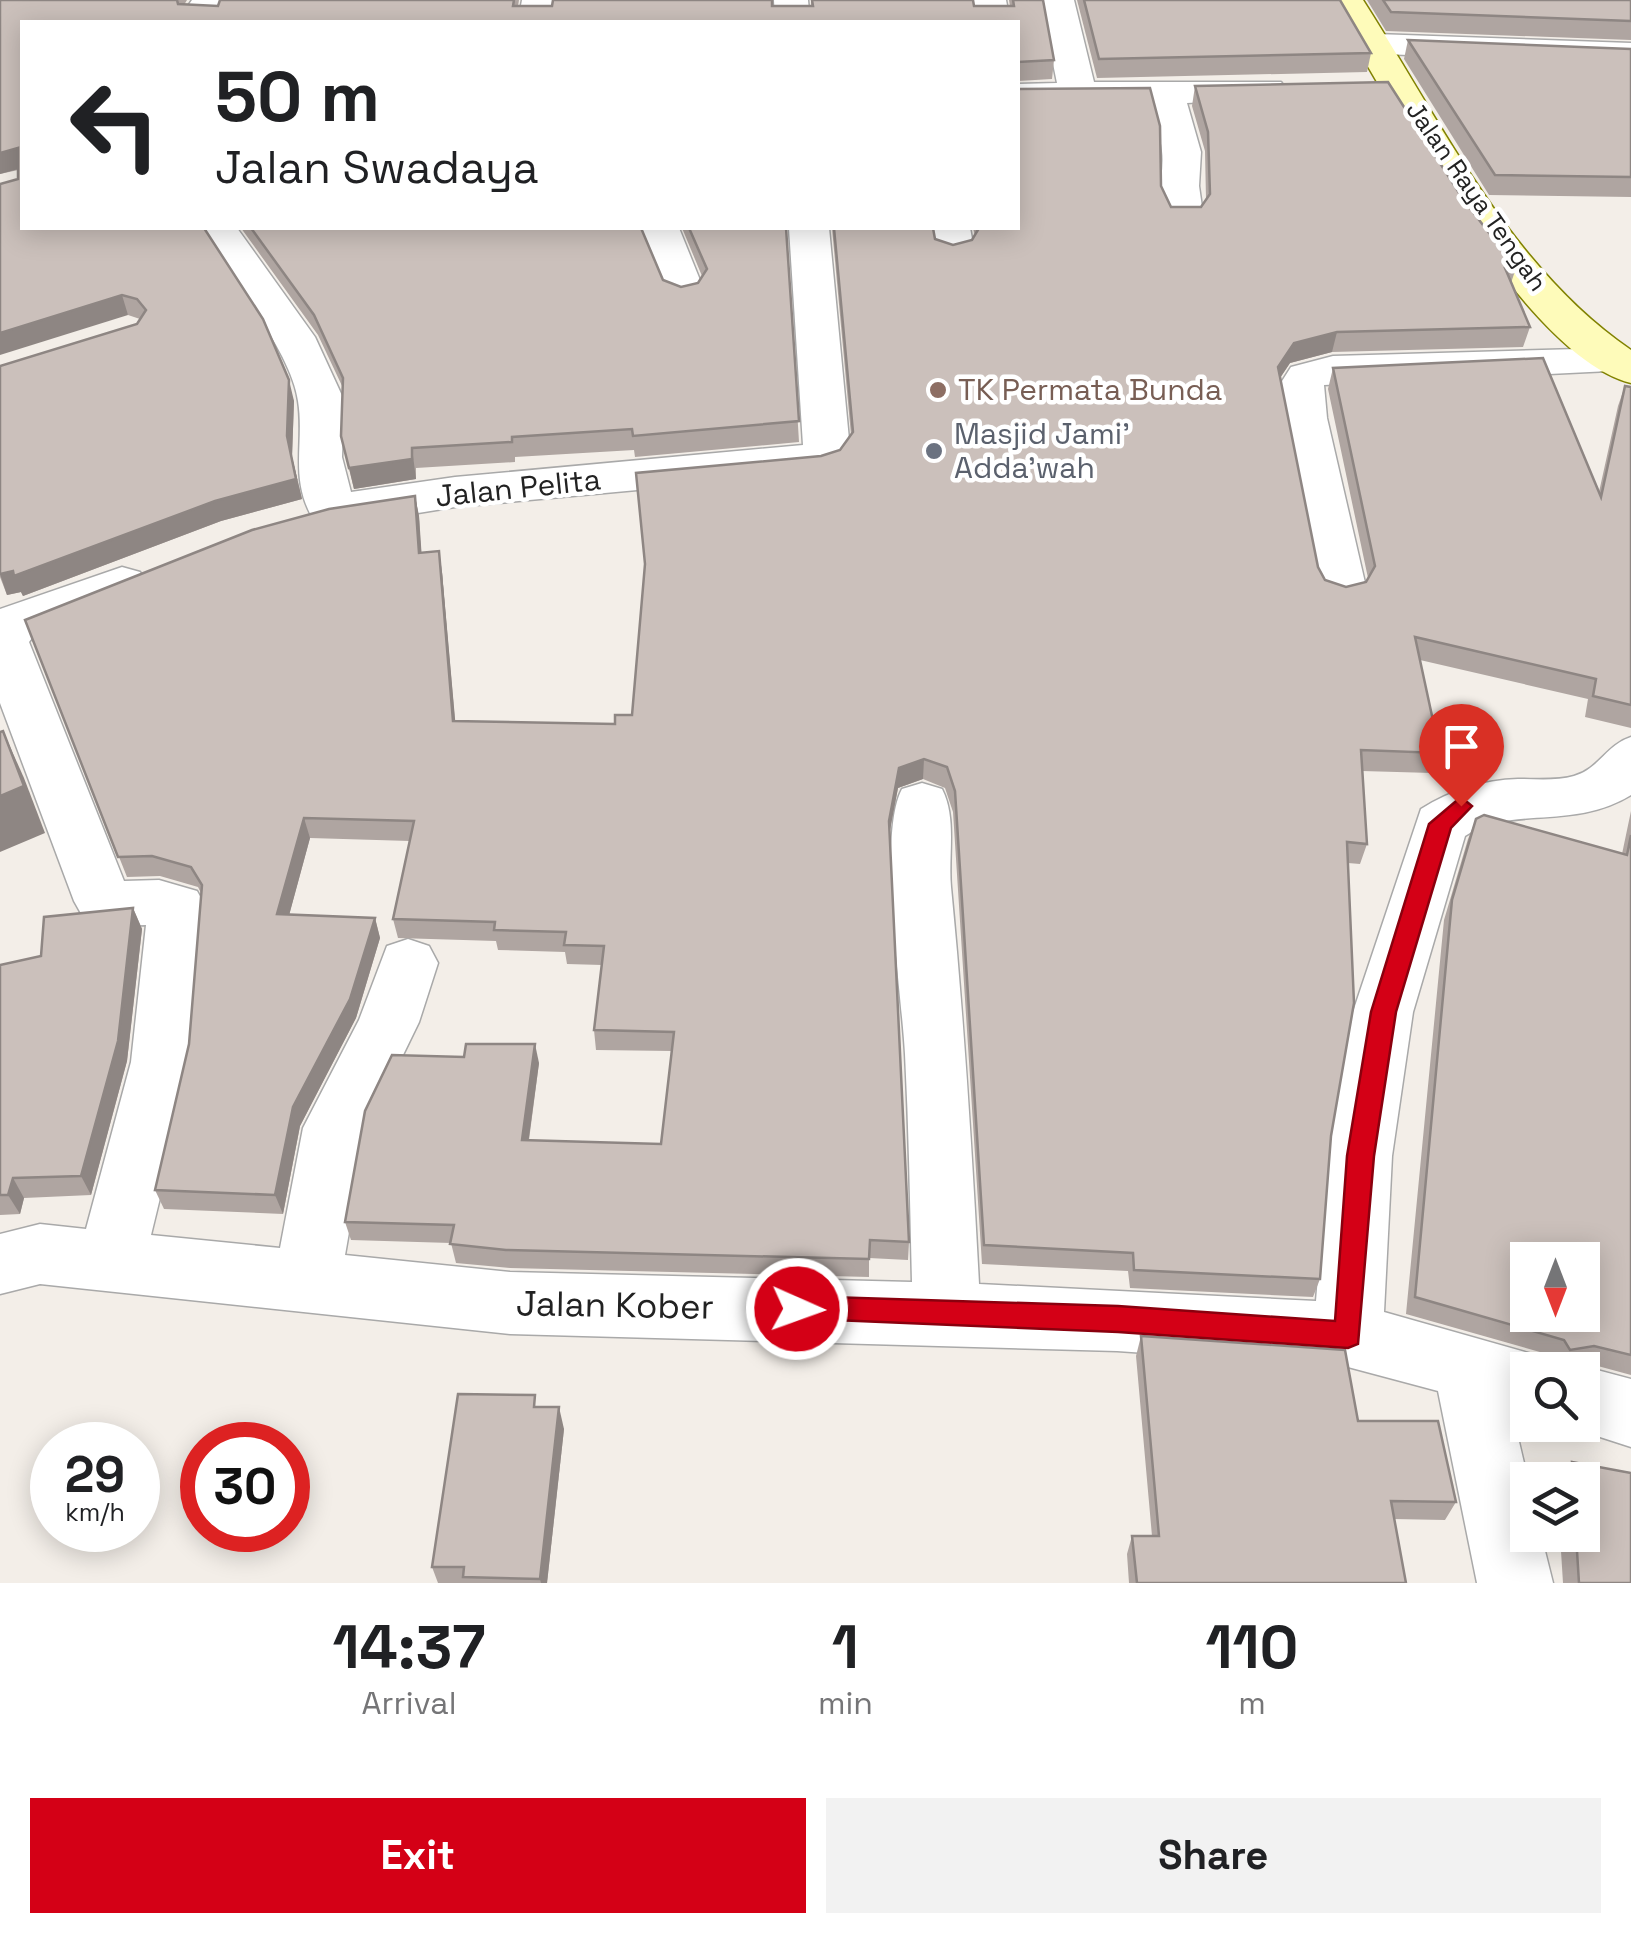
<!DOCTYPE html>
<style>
:root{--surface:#fff;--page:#f2f2f2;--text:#202124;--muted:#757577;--accent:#d40016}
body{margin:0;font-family:"Space Grotesk",sans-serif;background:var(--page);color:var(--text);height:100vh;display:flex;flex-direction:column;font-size:38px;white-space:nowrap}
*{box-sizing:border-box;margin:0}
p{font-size:32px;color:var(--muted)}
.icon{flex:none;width:55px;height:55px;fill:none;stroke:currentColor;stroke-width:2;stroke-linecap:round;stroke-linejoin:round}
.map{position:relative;height:1583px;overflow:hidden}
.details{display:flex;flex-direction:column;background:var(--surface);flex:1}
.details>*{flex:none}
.guide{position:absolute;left:20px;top:20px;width:1000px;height:210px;border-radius:0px;box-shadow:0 5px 25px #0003;background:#fff;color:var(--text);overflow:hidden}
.needle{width:65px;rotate:180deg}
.buttons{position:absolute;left:1510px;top:1242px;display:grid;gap:20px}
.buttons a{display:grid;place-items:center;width:90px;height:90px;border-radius:0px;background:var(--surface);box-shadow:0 5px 25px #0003;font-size:50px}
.speed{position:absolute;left:30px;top:1422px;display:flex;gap:20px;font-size:50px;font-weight:700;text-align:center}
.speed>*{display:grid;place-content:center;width:130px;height:130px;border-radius:50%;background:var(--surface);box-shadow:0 5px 25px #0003;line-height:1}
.speed small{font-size:25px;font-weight:400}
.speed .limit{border:15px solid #d22;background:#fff;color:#111}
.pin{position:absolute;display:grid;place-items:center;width:85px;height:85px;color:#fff;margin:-102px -42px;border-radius:50% 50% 50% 0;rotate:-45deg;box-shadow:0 0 10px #0007}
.pin .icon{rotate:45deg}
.me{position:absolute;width:110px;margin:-55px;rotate:92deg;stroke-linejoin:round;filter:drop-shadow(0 0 8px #0008)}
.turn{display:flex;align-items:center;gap:35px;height:210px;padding:0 30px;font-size:45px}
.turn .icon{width:130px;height:130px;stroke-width:2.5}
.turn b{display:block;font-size:70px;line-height:85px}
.eta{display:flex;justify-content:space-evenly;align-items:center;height:170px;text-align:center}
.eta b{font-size:60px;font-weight:800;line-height:70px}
.action{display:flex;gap:20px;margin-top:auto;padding:20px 30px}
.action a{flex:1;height:115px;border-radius:0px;background:var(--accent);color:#fff;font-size:40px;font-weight:800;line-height:115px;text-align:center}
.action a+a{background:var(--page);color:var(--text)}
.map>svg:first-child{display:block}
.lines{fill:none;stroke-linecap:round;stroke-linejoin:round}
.street-casing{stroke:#a9a9a9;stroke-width:3}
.secondary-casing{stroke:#818200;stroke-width:3}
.street{fill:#fff;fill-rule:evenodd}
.secondary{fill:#fefbba;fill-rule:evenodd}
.wall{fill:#afa5a1}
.shaded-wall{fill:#8e8683}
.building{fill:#cbc0bb;stroke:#8e8683;stroke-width:2.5;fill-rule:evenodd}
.route{fill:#d40016;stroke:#8a000e;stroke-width:2.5}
.education-dot{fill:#8d6e63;stroke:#fff;stroke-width:4}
.worship-dot{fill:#6b7280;stroke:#fff;stroke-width:4}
.labels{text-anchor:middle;stroke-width:9;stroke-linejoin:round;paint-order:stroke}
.far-street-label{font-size:25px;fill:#222;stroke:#fff}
.education-label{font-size:30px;fill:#785e54;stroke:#fff;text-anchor:start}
.worship-label{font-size:30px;fill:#5b616d;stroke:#fff;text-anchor:start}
.street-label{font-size:30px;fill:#222;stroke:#fff}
.near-street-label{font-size:35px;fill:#222;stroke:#fff}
</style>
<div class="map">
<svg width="1631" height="1583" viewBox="0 0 1631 1583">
<rect width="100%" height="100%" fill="#f3eee8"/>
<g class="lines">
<g class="street-casing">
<g id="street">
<path d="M 192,0 L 227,0 L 219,13 L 220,22 L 186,22 L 183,13 Z"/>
<path d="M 522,0 L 556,0 L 552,22 L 518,22 Z"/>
<path d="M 774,0 L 808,0 L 810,22 L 775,22 Z"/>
<path d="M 972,0 L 1006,0 L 1010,22 L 975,22 Z"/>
<path d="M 1040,0 L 1074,0 L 1094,82 L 1281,82 L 1287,90 L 1281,98 L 1187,103 L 1201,152 L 1199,186 L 1203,214 L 1197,223 L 1183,226 L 1169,223 C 1153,200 1165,176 1162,151 C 1161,136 1154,119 1150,104 L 1018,106 L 1018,84 L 1057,83 Z"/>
<path d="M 1376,34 L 1631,43 L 1631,65 L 1363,53 L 1358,45 L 1363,37 Z"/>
<path d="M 197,228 L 237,228 L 315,337 L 344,400 L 342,457 L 351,492 L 455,477 L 803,445 L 789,228 L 829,228 L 850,450 L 837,468 L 821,473 L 455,507 L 332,527 L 315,522 C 288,480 305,443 298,401 C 291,350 226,272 197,228 Z"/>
<path d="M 639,228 L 679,228 L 704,290 L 698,299 L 683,303 L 668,299 Z"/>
<path d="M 930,228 L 970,228 L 974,249 L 968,258 L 953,261 L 938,258 Z"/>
<path d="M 1614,348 L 1631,354 L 1630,370 L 1324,385 L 1327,418 L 1366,587 L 1359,599 L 1341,604 L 1323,599 L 1316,587 L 1277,389 L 1291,367 L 1333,356 Z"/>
<path d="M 122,567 L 140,572 L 147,584 L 140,596 L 36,633 L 29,642 L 124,881 L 159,880 L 197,891 L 206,907 L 193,1062 L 151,1235 L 280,1248 L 303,1128 L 359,1020 L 387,946 L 408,939 L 429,946 L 438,963 L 419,1022 L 367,1129 L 345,1255 L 510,1272 L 912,1282 C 910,1206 909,1130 905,1054 C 902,995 877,835 902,789 L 922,783 L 942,789 C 957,818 948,855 951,887 C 964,1019 972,1151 979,1284 L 1316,1301 L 1328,1156 L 1353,1012 L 1421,809 C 1451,790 1483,780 1518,779 C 1536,779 1557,781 1574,776 C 1599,769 1606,745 1631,737 L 1631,795 C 1572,831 1512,805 1465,836 L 1413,1012 L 1392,1156 L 1384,1312 L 1553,1360 L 1557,1370 L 1528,1370 L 1528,1416 L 1512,1412 L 1528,1480 L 1528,1535 L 1541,1535 L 1553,1583 L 1477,1583 L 1438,1391 L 1348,1367 L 1117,1351 L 510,1334 L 40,1284 L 0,1294 L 0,1234 L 40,1224 L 86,1229 L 131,1062 L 146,925 L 113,926 L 83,917 L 74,901 L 0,703 L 0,609 Z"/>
<path d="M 1582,1366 L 1631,1379 L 1631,1447 L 1563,1425 L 1582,1425 L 1582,1370 L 1571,1370 Z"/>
</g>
</g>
<g class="secondary-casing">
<path id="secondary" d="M 1329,0 L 1363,0 C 1440,120 1510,268 1631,350 L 1631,383 C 1522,356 1387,95 1329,0 Z"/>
</g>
<use href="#street" class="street"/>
<use href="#secondary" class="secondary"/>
</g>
<g class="wall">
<path d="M 0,0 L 187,0 L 184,5 L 218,6 L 519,0 L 518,6 L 811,6 L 811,0 L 973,0 L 974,6 L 1010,6 L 1009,0 L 1043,0 L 1054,60 L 1052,79 L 1018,81 L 22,22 L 204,228 L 294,401 L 292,457 L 302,499 L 221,521 L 23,596 L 21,592 L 7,595 L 0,577 L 0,366 L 137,324 L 140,319 L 128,315 L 18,179 L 18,170 L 0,174 Z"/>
<path d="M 1077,0 L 1340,0 L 1371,53 L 1367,72 L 1097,78 Z"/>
<path d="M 1367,0 L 1631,0 L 1631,40 L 1386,31 Z"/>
<path d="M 1408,40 L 1631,49 L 1631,197 L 1489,195 L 1404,59 Z"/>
<path d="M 1195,86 L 1463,199 L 1516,268 L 1511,283 L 1530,327 L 1523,347 L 1332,352 L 1290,363 L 1280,378 L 1318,567 L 1325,580 L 1346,587 L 1366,582 L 1368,578 L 1328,389 L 1333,368 L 1599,492 L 1618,406 L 1625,386 L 1631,387 L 1631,728 L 1585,717 L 1588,699 L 1420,660 L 1440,753 L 1432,773 L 1362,771 L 1367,844 L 1360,864 L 1348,863 L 1331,1136 L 1320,1279 L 1313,1297 L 1130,1288 L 1128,1271 L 982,1264 L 953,812 L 945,788 L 923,779 L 898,788 L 889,834 L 909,1242 L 908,1260 L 869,1258 L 869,1277 L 510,1268 L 456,1263 L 451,1243 L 351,1240 L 345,1222 L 539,1063 L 529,1140 L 661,1144 L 672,1051 L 596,1050 L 594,1030 L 602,965 L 567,964 L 565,952 L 498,950 L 496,941 L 398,938 L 393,919 L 410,841 L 310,838 L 289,915 L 375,918 L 380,938 L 356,1018 L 300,1126 L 283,1214 L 164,1209 L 155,1190 L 189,1044 L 201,893 L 198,887 L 160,876 L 127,877 L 25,620 L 415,496 L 419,516 L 421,553 L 442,572 L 455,721 L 615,724 L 632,715 L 821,456 L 840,450 L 851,435 L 832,228 L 933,228 L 935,239 L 953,245 L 972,240 L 975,236 L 973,228 L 1018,228 L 1161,186 L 1171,207 L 1201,207 L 1206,199 L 1205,151 L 1192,106 Z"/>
<path d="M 241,228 L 641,228 L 663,280 L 681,287 L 698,283 L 702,276 L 682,228 L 786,228 L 799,442 L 635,457 L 634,450 L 515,457 L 515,462 L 416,468 L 416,479 L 354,489 L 341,436 L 343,388 L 318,335 Z"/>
<path d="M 1631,811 L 1631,1375 L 1583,1362 L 1560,1366 L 1554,1356 L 1406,1314 L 1444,920 L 1468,839 L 1476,819 L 1622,854 Z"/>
<path d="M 133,908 L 142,929 L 127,1061 L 91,1195 L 24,1198 L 20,1214 L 0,1215 L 0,965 L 41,956 Z"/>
<path d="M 1141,1336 L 1358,1421 L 1456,1502 L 1445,1520 L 1394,1519 L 1406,1583 L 1129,1583 L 1127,1554 L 1132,1536 L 1152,1536 L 1136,1356 Z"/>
<path d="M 538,1407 L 564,1429 L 547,1583 L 438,1583 L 432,1567 Z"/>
<path d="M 1572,1462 L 1631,1473 L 1631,1583 L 1563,1583 L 1560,1535 L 1582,1535 L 1582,1480 L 1559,1480 Z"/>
</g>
<g class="shaded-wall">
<path d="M 18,148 L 22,168 L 0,174 L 0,153 Z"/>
<path d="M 122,295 L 128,315 L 0,355 L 0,333 Z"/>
<path d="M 1337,332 L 1332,352 L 1290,363 L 1274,387 L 1278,367 L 1294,343 Z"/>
<path d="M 289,380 L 294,401 L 292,457 L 302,499 L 221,521 L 23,596 L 21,592 L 7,595 L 0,574 L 287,436 Z"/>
<path d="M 412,448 L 416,479 L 354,489 L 349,468 Z"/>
<path d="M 415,496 L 419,516 L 423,574 L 419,553 Z"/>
<path d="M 439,551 L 442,572 L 457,741 L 453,721 Z"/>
<path d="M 3,731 L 24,778 L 45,833 L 0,852 L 0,796 Z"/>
<path d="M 924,759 L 923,779 L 898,788 L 888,841 L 889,821 L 899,768 Z"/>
<path d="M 304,818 L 310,838 L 284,934 L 277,914 Z"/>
<path d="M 133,908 L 142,929 L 127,1061 L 91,1195 L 81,1176 Z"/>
<path d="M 375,918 L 380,938 L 356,1018 L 300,1126 L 283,1214 L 275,1195 L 293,1107 Z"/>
<path d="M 535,1044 L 539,1063 L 526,1159 L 522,1140 Z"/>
<path d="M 13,1178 L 24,1198 L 20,1214 L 8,1195 Z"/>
<path d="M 559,1407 L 564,1429 L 547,1583 L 541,1583 L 540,1579 Z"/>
</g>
<g class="building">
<path d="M 0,0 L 177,0 L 178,4 L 218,6 L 220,0 L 514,0 L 513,6 L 552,6 L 553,0 L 772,0 L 772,6 L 813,6 L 812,0 L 973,0 L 974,6 L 1014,6 L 1013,0 L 1043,0 L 1054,60 L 1018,62 L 1018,22 L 22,22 L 22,228 L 204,228 L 263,319 L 289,380 L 287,436 L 296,479 L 215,501 L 14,576 L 13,571 L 0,574 L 0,366 L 137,324 L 146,310 L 137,299 L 122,295 L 0,333 L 0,184 L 18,179 L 18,148 L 0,153 Z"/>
<path d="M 1084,0 L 1340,0 L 1371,53 L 1099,59 Z"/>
<path d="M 1383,0 L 1631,0 L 1631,21 L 1391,12 Z"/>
<path d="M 1408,40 L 1631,49 L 1631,177 L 1495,175 Z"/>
<path d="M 1388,82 L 1463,199 L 1516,268 L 1505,268 L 1530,327 L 1337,332 L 1294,343 L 1278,367 L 1318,567 L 1325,580 L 1346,587 L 1366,582 L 1375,566 L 1333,368 L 1543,358 L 1601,497 L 1625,386 L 1631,387 L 1631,705 L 1593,696 L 1596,679 L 1415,637 L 1440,753 L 1361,750 L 1367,844 L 1347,842 L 1354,1003 L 1331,1136 L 1320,1279 L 1134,1270 L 1133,1253 L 984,1245 L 955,791 L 947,767 L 924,759 L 899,768 L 889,821 L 909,1242 L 870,1240 L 869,1259 L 506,1250 L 450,1244 L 454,1225 L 345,1222 L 365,1111 L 392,1055 L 464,1057 L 466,1044 L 535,1044 L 522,1140 L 661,1144 L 674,1032 L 594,1030 L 604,946 L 564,945 L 566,932 L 494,930 L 495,922 L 393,919 L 414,821 L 304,818 L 277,914 L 375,918 L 350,999 L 293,1107 L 275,1195 L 155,1190 L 189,1044 L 202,885 L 191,867 L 152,856 L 118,857 L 25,620 L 252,530 L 329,509 L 415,496 L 419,553 L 439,551 L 453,721 L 615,724 L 615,715 L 632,715 L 645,564 L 636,473 L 821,456 L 840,450 L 853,432 L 834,228 L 933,228 L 935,239 L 953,245 L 972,240 L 979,228 L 1018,228 L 1018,89 L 1150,88 L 1160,126 L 1161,186 L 1171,207 L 1201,207 L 1210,194 L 1208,132 L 1195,86 Z"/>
<path d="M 251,228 L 641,228 L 663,280 L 681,287 L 698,283 L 707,269 L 689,228 L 786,228 L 799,421 L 633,436 L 632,429 L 512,437 L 512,442 L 412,448 L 412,459 L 349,468 L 341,436 L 343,378 L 314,315 Z"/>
<path d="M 3,731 L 24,786 L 0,796 L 0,732 Z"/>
<path d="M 1484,815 L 1627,855 L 1631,835 L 1631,1355 L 1594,1346 L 1570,1350 L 1564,1340 L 1415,1297 L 1452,900 L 1476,819 ZM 1528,1260 L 1582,1260 L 1582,1315 L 1528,1315 Z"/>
<path d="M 133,908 L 118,1041 L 81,1176 L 13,1178 L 8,1195 L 0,1195 L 0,965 L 41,956 L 44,917 Z"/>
<path d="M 1141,1336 L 1345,1350 L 1358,1421 L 1438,1421 L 1456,1502 L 1391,1501 L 1406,1583 L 1137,1583 L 1132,1536 L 1159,1536 Z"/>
<path d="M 458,1394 L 535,1395 L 534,1407 L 559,1407 L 540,1579 L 463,1577 L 464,1567 L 432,1567 Z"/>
<path d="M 1572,1462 L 1631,1473 L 1631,1583 L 1579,1583 L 1576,1535 L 1582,1535 L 1582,1480 L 1573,1480 Z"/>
</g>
<path class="route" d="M 1461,797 L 1472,806 L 1451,828 L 1396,1012 L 1374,1156 L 1358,1344 L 1348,1348 L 1118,1332 L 787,1318 L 783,1309 L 787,1300 L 797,1296 L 1118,1306 L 1335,1321 L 1347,1156 L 1371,1012 L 1429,824 Z"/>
<circle class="education-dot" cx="938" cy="390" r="10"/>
<circle class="worship-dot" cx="934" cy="451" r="10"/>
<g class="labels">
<g class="far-street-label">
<text transform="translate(1477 196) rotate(55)" y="9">Jalan Raya Tengah</text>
</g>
<g class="education-label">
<text x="958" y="400">TK Permata Bunda</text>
</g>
<g class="worship-label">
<text x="954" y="444">Masjid Jami'<tspan x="954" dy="34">Adda'wah</tspan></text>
</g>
<g class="street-label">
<text transform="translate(518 488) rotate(-6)" y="10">Jalan Pelita</text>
</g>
<g class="near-street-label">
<text transform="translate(615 1305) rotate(1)" y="12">Jalan Kober</text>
</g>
</g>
</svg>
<div class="buttons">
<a><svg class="needle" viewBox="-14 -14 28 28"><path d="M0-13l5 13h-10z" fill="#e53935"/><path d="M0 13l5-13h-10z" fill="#757577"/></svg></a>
<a><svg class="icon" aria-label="search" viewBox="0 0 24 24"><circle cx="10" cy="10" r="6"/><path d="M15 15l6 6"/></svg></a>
<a><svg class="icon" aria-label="layers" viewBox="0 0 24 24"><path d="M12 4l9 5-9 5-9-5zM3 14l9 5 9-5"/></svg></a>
</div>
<div class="speed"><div>29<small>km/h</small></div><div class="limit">30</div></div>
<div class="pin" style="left:1461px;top:806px;background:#d93025"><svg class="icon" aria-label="arrive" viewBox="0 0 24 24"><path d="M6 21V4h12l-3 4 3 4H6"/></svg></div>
<svg class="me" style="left:797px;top:1309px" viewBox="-20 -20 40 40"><circle r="17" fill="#d40016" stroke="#fff" stroke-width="3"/><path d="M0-11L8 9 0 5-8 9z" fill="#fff"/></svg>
<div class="guide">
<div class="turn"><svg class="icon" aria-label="left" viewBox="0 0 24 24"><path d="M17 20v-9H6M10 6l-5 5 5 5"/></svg><div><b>50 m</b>Jalan Swadaya</div></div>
</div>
</div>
<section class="details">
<div class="eta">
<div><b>14:37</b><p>Arrival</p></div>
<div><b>1</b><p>min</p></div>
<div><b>110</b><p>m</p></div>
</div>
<div class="action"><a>Exit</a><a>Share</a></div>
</section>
